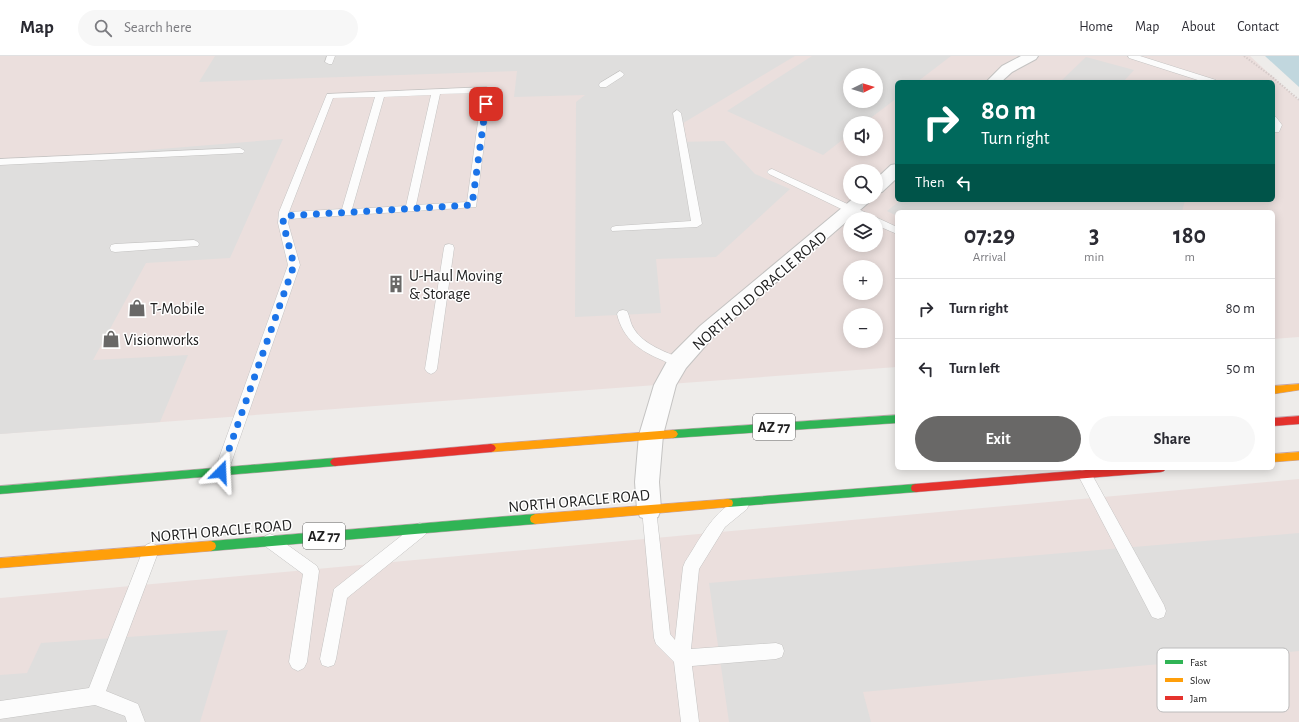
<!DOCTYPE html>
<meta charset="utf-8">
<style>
:root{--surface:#fff;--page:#f7f7f7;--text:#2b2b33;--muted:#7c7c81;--line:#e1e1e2;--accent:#696867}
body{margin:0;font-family:"Alegreya Sans",sans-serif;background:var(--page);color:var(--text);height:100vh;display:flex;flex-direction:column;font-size:15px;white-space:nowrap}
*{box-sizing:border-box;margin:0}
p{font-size:13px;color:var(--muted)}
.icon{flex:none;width:22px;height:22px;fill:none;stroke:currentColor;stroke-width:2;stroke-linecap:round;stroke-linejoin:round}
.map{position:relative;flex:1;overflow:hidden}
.side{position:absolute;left:895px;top:154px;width:380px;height:260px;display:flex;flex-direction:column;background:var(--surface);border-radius:6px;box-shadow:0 2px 10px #0003}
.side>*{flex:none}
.hud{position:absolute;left:895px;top:24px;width:380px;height:122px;border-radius:6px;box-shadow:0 2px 10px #0003;background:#00695c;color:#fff;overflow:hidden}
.needle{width:26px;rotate:85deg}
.buttons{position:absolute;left:843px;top:12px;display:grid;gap:8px}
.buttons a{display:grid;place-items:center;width:40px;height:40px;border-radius:50%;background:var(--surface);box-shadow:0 2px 10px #0003;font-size:20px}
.pin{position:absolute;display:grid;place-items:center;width:34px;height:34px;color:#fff;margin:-17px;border-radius:8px;box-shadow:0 2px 6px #0006}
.me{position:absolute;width:44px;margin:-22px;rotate:21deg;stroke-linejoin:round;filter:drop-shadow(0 0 3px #0008)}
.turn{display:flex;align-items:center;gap:14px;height:84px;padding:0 20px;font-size:18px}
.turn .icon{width:52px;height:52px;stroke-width:2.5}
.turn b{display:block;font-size:28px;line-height:34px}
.then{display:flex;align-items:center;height:38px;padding:0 20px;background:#0003;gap:8px;font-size:15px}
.eta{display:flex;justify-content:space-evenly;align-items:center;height:68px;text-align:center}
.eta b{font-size:24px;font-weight:700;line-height:28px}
.action{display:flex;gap:8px;margin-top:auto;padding:8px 20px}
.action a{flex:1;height:46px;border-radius:24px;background:var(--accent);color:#fff;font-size:16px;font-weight:700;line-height:46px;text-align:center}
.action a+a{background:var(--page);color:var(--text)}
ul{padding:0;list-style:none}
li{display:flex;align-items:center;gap:12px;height:60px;padding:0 20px;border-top:1px solid var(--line)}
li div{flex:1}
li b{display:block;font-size:15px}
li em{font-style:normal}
header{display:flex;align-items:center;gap:24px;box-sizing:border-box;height:56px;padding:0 20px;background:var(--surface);border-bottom:1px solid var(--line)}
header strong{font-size:19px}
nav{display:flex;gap:22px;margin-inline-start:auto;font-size:14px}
.search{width:280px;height:36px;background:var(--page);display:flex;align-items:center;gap:10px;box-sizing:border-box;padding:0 14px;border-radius:22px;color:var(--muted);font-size:15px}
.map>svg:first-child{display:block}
.commercial{fill:#ebdfdd;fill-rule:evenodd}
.parking{fill:#dfdedd;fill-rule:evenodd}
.water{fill:#c1d7de}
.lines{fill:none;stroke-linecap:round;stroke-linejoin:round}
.lane-casing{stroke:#c4c3c2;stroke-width:1}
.street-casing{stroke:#c4c3c2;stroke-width:2}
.fast-casing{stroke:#c0a3ac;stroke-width:1}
.slow-casing{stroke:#c0a3ac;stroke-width:1}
.jam-casing{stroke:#c0a3ac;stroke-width:1}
.path{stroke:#d6cbca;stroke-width:2;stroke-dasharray:1.5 1.5;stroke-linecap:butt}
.lane{fill:#fcfcfc;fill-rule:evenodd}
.street{fill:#fcfcfc;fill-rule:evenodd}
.fast{fill:#30b455;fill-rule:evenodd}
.slow{fill:#ff9f0a;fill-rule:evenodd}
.jam{fill:#e5322d;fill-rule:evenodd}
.route{stroke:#1a73e8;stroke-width:7;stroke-dasharray:0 12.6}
.labels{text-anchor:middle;stroke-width:3;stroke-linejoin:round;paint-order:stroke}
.shield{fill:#fff;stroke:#646464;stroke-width:1}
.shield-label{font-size:15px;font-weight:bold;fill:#212121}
.poi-label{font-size:16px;fill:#212121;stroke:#fff;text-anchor:start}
.street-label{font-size:16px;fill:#212121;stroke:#fff}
.key{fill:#fff;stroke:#bcbcbc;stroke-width:1}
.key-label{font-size:11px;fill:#212121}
</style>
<header>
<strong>Map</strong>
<div class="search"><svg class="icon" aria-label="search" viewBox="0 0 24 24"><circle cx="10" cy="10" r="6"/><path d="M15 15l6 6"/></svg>Search here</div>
<nav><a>Home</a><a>Map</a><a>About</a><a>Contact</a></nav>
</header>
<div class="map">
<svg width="1299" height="666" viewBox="0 0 1299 666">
<rect width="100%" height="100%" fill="#eeecea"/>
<g class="commercial">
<path d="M 0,0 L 1250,0 L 1299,45 L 1299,281 L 1273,283 L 1273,156 L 897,156 L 897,311 L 0,378 ZM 850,19 L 876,19 L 876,45 L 850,45 ZM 897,26 L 1273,26 L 1273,144 L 897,144 ZM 850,67 L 876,67 L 876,93 L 850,93 ZM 850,115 L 876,115 L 876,141 L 850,141 ZM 850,163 L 876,163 L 876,189 L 850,189 ZM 850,211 L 876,211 L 876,237 L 850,237 ZM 850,259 L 876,259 L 876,285 L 850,285 Z"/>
<path d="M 1299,423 L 1299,666 L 0,666 L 0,542 Z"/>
</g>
<g class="parking">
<path d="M 215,0 L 795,0 L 675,72 L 677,86 L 724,85 L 755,118 L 790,133 L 716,201 L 656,203 L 661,257 L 575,261 L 576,46 L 585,39 L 514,41 L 517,15 L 199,26 Z"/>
<path d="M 812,0 L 951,0 L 917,26 L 897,26 L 897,42 L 864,67 L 850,67 L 850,78 L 823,99 L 727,55 ZM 850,19 L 876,19 L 876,45 L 850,45 Z"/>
<path d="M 1086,1 L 1134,14 L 1123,26 L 1060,26 Z"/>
<path d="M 283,83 L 230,202 L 146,207 L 93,304 L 188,299 L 160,366 L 0,378 L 0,106 Z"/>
<path d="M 901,144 L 1185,144 L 1182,156 L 897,156 L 897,160 L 887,155 Z"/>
<path d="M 1299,477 L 1299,595 L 863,636 L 871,666 L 729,666 L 709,527 Z"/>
<path d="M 228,574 L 200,666 L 0,666 L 0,619 L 27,617 L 41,587 Z"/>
</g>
<path class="water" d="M 1265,0 L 1299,0 L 1299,31 Z"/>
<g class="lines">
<g class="lane-casing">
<g id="lane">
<path d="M 327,0 L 335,0 L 332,8 L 329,8 L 325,6 Z"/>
<path d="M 1128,0 L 1140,0 L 1216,24 L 1217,26 L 1204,26 L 1129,2 Z"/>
<path d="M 620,15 L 624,18 L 623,20 L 606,31 L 600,31 L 599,29 L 600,27 Z"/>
<path d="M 487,31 L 491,34 L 476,151 L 289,163 L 288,167 L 300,209 L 228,416 L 226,420 L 221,422 L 216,420 L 214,416 L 288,209 L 278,167 L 279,156 L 327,38 ZM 482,37 L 467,146 L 416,149 L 440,38 ZM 431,39 L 406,150 L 352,153 L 384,41 ZM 375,41 L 342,153 L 289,156 L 333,42 Z"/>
<path d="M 677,54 L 681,57 L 702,168 L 697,171 L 612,175 L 611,173 L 612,171 L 616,170 L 691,165 L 673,57 Z"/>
<path d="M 1273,60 L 1276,61 L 1282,69 L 1279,76 L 1273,76 Z"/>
<path d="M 240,92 L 245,95 L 243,97 L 0,109 L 0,103 Z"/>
<path d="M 772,113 L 897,171 L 897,178 L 876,169 L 876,163 L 862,163 L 769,118 L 767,116 L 769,114 Z"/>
<path d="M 194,184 L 198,186 L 199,188 L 198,190 L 115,196 L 111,195 L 110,192 L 111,189 L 115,188 Z"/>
<path d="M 449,188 L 453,189 L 454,192 L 437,313 L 435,316 L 431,318 L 427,316 L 425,313 L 444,192 L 445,189 Z"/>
<path d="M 623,254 L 627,255 C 630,261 630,267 634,273 C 644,289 666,296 682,303 L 684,306 L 682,309 C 675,312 669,307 662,304 C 640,295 623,283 617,258 L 619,255 Z"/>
<path d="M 1085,413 L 1090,415 L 1164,549 L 1166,555 L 1164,561 L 1158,563 L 1152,561 L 1078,419 L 1080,415 Z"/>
<path d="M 742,442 L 747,443 L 749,448 L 747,453 L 725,471 L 699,513 L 691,593 L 776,587 L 782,589 L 784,595 L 782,601 L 776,603 L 692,610 L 699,666 L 681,666 L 674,606 L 656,588 L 654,582 L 642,453 L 644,448 L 649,446 L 654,448 L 656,453 L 670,578 L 675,584 L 683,511 L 685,506 C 700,483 715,451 742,442 Z"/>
<path d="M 420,467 L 425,469 L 428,474 L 425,479 L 347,542 L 336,603 L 334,609 L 328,611 L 322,609 L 320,603 L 334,533 L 415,469 Z"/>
<path d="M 270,478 L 275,480 L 317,510 L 319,515 L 307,606 L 304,612 L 298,615 L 292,612 L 289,606 L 303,518 L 265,490 L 262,485 L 265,480 Z"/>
<path d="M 151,487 L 156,489 L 159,494 L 106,635 L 138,648 L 145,666 L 127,666 L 125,660 L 95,649 L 0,663 L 0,645 L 89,632 L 143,494 L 146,489 Z"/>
</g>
</g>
<g class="street-casing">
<g id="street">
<path d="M 1021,0 L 1038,0 L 1036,3 L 1012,16 L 1001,26 L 986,26 L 1002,10 Z"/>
<path d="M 897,108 L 897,122 L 882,136 L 876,137 L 876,123 L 891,109 Z"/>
<path d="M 855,141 L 875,141 L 714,280 L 686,312 L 676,329 L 663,379 L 659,426 L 661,453 L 658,461 L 649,464 L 640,461 L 637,453 L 635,426 L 639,379 L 654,329 L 670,300 L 700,270 Z"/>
</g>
</g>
<g class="fast-casing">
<g id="fast">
<path d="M 897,359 L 897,367 L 673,382 L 670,381 L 668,378 L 670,375 L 673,374 Z"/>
<path d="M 335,402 L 338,403 L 340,406 L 338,409 L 335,410 L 0,438 L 0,430 Z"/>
<path d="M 916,428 L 920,429 L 921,432 L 920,435 L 916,436 L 728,451 L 724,450 L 723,447 L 724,444 L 728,443 Z"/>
<path d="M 535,458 L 539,460 L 540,463 L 539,466 L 535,468 L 211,495 L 207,493 L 206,490 L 207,487 L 211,485 Z"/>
</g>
</g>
<g class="slow-casing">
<g id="slow">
<path d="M 1299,328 L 1299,334 L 1273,338 L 1273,330 Z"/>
<path d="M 673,374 L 676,375 L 678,378 L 676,381 L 673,382 L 491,396 L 488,395 L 486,392 L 488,389 L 491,388 Z"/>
<path d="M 1299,396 L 1299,404 L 1273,406 L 1273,398 Z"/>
<path d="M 728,443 L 732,444 L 733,447 L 732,450 L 728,451 L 535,468 L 531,466 L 530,463 L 531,460 L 535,458 Z"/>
<path d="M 211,485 L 215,487 L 216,490 L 215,493 L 211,495 L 0,512 L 0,502 Z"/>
</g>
</g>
<g class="jam-casing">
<g id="jam">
<path d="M 1299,360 L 1299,368 L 1273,370 L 1273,362 Z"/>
<path d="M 491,388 L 494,389 L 496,392 L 494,395 L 491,396 L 335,410 L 332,409 L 330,406 L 332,403 L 335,402 Z"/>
<path d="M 1110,412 L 1166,412 L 1164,415 L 1161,416 L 916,436 L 912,435 L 911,432 L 912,429 L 916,428 Z"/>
</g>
</g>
<path class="path" d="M 1244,0 L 1271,20 L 1299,44"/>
<use href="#lane" class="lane"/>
<use href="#street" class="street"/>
<use href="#fast" class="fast"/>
<use href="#slow" class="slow"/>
<use href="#jam" class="jam"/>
</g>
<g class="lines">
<path class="route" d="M 221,416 L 294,209 L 283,167 L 284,160 L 472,149 L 486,48"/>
</g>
<defs>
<g id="building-bare" transform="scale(1.38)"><path d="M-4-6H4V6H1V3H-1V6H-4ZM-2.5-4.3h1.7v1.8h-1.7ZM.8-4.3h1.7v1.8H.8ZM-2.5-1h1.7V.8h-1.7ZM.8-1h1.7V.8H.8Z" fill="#696867" stroke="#fff" stroke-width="2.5" paint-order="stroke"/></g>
<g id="shop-bare" transform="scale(1.38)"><path d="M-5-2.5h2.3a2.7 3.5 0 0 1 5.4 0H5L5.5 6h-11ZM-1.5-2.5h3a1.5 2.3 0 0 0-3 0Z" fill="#696867" stroke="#fff" stroke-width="2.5" paint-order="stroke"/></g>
</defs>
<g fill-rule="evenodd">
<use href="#building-bare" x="396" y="228"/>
<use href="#shop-bare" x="137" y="252"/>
<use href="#shop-bare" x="111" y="283"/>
</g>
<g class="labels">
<g class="shield">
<rect x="753" y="358" width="42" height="26" rx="3"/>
<rect x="303" y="467" width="42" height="26" rx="3"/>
</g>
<g class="shield-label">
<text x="774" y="376">AZ 77</text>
<text x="324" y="485">AZ 77</text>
</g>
<g class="poi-label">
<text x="409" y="225">U-Haul Moving<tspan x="409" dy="18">&amp; Storage</tspan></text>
<text x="150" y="258">T-Mobile</text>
<text x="124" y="289">Visionworks</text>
</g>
<g class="street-label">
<text transform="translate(759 234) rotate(-41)" y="6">NORTH OLD ORACLE ROAD</text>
<text transform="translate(579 444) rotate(-5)" y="6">NORTH ORACLE ROAD</text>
<text transform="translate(221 474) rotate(-5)" y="6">NORTH ORACLE ROAD</text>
</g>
</g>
<rect x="1157" y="592" width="132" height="64" rx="6" class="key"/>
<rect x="1165" y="604" width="18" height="4" fill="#30b455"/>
<rect x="1165" y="622" width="18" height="4" fill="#ff9f0a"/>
<rect x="1165" y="640" width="18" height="4" fill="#e5322d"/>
<g class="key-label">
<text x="1190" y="610">Fast</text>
<text x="1190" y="628">Slow</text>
<text x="1190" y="646">Jam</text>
</g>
</svg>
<div class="buttons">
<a><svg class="needle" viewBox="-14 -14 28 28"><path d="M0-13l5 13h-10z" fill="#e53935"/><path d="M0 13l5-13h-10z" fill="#7c7c81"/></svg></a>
<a><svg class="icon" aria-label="sound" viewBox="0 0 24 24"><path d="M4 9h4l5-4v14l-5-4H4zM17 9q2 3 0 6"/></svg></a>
<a><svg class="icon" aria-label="search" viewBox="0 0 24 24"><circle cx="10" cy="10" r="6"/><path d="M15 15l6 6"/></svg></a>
<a><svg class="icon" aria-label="layers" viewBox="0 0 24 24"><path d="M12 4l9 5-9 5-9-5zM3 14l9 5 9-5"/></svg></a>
<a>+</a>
<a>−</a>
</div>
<div class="pin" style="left:486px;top:48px;background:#d93025"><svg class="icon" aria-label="arrive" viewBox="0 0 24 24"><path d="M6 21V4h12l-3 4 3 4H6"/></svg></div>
<svg class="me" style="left:221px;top:416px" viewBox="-20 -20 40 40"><path d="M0-17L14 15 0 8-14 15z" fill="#1a73e8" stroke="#fff" stroke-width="4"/></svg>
<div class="hud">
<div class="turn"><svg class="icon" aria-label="right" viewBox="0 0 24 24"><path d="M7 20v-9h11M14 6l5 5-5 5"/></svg><div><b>80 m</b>Turn right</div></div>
<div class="then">Then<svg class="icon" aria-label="left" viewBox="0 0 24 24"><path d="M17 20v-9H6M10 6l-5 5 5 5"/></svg></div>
</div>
<section class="side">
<div class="eta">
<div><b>07:29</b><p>Arrival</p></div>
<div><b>3</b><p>min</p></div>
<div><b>180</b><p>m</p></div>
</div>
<ul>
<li><svg class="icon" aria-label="right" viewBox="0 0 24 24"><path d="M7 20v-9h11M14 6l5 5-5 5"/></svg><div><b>Turn right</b></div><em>80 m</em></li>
<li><svg class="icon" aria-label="left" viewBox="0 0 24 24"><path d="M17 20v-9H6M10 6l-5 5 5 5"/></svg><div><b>Turn left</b></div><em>50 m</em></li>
</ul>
<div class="action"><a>Exit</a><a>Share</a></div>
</section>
</div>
